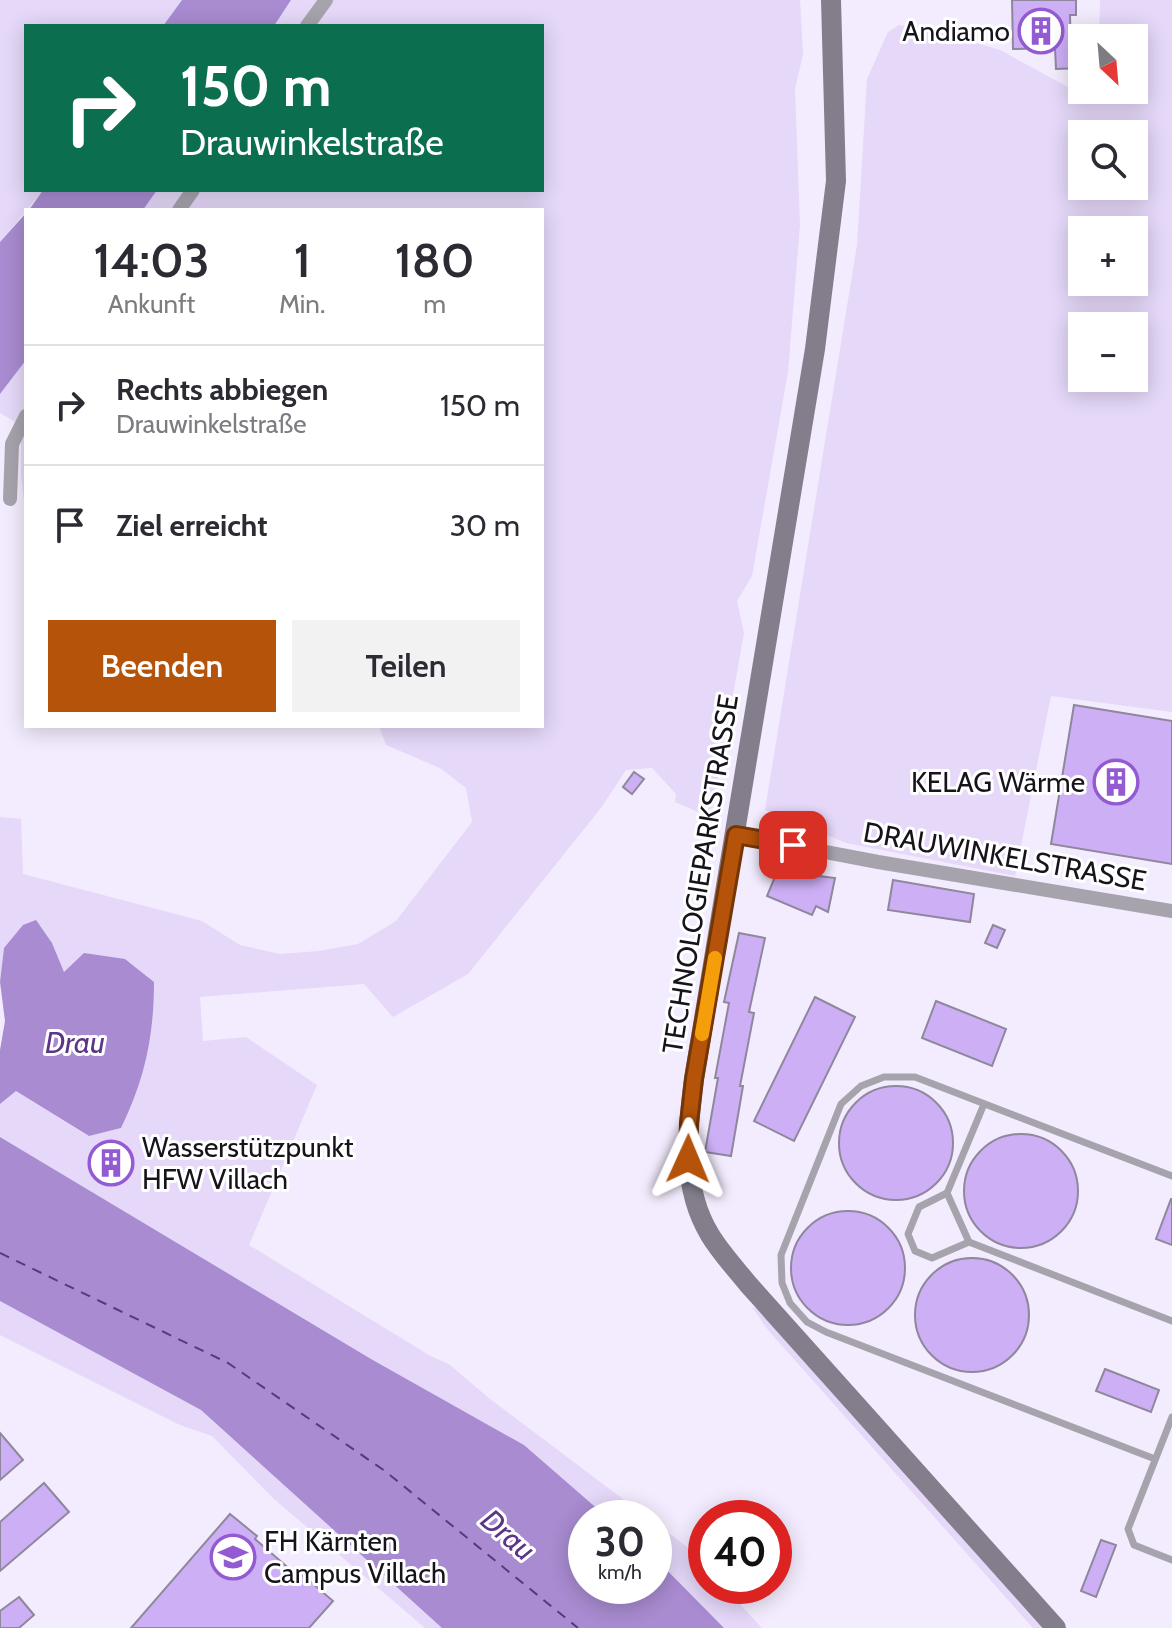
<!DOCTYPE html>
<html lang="de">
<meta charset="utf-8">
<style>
:root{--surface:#fff;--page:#f2f2f3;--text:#2b2b33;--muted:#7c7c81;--line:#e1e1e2;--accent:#b45309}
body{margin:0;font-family:Cabin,sans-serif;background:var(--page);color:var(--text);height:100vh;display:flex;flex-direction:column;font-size:30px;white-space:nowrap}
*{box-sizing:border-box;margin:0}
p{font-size:26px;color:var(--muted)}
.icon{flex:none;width:44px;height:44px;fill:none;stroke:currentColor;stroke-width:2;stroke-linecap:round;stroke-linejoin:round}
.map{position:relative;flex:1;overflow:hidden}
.panel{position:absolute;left:24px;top:208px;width:520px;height:520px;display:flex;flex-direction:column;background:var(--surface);border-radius:0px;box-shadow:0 4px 20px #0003}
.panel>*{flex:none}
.top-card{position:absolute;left:24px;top:24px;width:520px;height:168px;border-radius:0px;box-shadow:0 4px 20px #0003;background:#0b6e4f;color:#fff;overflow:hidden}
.needle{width:52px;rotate:154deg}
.buttons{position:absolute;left:1068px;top:24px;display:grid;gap:16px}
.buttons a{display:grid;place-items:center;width:80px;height:80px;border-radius:0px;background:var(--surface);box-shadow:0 4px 20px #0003;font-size:40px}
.speed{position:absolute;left:568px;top:1500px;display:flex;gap:16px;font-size:40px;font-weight:700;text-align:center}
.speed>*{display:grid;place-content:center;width:104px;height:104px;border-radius:50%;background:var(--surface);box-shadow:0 4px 20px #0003;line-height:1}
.speed small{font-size:20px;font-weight:400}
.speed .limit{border:12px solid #d22;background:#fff;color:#111}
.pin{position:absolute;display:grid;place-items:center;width:68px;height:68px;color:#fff;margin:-34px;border-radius:16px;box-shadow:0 4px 12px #0006}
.me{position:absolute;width:88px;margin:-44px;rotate:1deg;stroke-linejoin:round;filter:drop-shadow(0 0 6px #0008)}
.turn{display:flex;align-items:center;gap:28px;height:168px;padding:0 24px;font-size:36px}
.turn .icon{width:104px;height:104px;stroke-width:2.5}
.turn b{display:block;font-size:56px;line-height:68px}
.eta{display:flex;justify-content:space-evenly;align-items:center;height:136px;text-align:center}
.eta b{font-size:48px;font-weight:600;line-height:56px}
.action{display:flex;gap:16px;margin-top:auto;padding:16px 24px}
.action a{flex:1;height:92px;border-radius:0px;background:var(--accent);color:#fff;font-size:32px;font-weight:600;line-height:92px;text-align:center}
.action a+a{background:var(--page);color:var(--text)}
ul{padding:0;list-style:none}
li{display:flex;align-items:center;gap:24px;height:120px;padding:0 24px;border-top:2px solid var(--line)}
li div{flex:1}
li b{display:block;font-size:30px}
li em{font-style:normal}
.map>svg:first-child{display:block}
.green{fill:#e5d8f9;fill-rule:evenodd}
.water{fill:#a88bd0}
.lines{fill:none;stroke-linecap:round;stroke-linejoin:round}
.ferry{stroke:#5c3587;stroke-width:2;stroke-dasharray:10 8;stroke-linecap:butt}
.building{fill:#cdaff6;stroke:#8f879c;stroke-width:2}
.lane{stroke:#a7a3ad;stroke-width:7}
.street{stroke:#a7a3ad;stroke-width:14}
.secondary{stroke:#847e8c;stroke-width:20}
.route-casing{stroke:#753606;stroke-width:20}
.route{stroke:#b45309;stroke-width:14}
.slow{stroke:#f59e0b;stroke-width:14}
.labels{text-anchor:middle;stroke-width:6;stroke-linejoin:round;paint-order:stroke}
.poi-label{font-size:28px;fill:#16131a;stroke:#fff;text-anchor:end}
.street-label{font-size:28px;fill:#16131a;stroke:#fff}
.water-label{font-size:30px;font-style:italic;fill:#5c3587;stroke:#fff}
</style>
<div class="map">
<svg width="1172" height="1628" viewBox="0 0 1172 1628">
<rect width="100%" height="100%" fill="#f3ecfe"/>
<g class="green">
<path d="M 0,0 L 182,0 L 163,26 L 26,26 L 26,190 L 43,190 L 0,242 Z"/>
<path d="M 291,0 L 800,0 L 803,54 L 795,89 L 800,225 L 788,372 L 752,576 L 737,601 L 744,633 L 713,807 L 703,814 L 675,802 L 676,794 L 652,768 L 626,770 L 601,808 L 468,974 L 393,1017 L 364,984 L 200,997 L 203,1041 L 246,1037 L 317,1085 L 249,1245 L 429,1355 L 450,1365 L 490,1399 L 648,1518 L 608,1518 L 524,1445 L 371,1359 L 0,1137 L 0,1104 L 16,1091 L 88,1136 L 121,1128 C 145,1079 154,1036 154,982 L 125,959 L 64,972 L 52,943 L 4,948 L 0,982 L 0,817 L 21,819 L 23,874 L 202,921 L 240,945 L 280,954 L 319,951 L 358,944 L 396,921 L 472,822 L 466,788 L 440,768 L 386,745 L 379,726 L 542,726 L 542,210 L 143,210 L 157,190 L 542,190 L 542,26 L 274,26 Z"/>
<path d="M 1100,0 L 1172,0 L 1172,712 L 1051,696 L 1015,876 L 846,843 L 765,810 L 857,245 L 867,79 L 888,32 L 899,25 L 939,32 L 1000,50 L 1081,94 L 1086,90 L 1134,90 L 1134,38 L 1099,38 ZM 1082,134 L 1134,134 L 1134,186 L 1082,186 ZM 1082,230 L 1134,230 L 1134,282 L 1082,282 ZM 1082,326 L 1134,326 L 1134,378 L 1082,378 Z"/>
<path d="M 26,360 L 26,518 L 21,476 L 21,425 L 0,413 L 0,394 Z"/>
<path d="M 0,1301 L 201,1410 L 442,1628 L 425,1628 L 274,1499 L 212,1436 L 180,1425 L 0,1335 Z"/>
<path d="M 752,1307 L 758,1309 L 1044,1628 L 1033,1628 L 768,1330 Z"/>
<path d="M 654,1522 L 687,1547 L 706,1568 L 706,1586 L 723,1586 L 762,1628 L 724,1628 L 654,1557 Z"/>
</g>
<g class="water">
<path d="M 182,0 L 291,0 L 274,26 L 163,26 Z"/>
<path d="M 43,190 L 157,190 L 143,210 L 29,210 Z"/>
<path d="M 26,213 L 26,360 L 0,394 L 0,242 Z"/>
<path d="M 36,920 L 52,943 L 64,972 L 84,953 L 125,959 L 154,982 C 154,1036 145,1079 121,1128 L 89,1136 L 16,1091 L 0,1104 L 0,1050 L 5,1021 L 0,982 L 4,948 L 23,925 Z"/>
<path d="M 0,1137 L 371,1359 L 524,1445 L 608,1518 L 586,1518 L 586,1586 L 654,1586 L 654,1557 L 724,1628 L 442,1628 L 201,1410 L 0,1301 Z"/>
</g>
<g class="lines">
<path class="ferry" d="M 0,1253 L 228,1363 L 385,1471 L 578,1628"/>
</g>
<g class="building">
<path d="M 1012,0 L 1076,0 L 1076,15 L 1070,15 L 1071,48 L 1082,47 L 1082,68 L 1056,69 L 1055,48 L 1013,49 Z"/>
<path d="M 1074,705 L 1172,721 L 1172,864 L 1051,844 Z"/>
<path d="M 634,772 L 644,779 L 632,794 L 623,787 Z"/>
<path d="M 782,860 L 819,876 L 835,878 L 828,912 L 816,906 L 812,915 L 767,896 Z"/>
<path d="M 893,880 L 974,894 L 970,922 L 888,910 Z"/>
<path d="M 993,925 L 1005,930 L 997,948 L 985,943 Z"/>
<path d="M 739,933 L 765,938 L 749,1012 L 754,1013 L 740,1086 L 743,1086 L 731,1156 L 705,1152 L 718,1078 L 715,1078 L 729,1003 L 724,1002 Z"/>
<path d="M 815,997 L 855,1017 L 794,1141 L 754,1121 Z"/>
<path d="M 936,1001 L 1006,1029 L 992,1066 L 922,1038 Z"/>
<circle cx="896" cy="1143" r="57"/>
<circle cx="1021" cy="1191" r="57"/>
<path d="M 1171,1199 L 1172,1199 L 1172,1245 L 1156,1239 Z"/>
<circle cx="848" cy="1268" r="57"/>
<circle cx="972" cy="1315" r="57"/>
<path d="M 1105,1369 L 1159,1390 L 1151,1412 L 1096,1391 Z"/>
<path d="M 0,1433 L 23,1460 L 0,1480 Z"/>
<path d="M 44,1483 L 69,1512 L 0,1571 L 0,1522 Z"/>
<path d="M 230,1514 L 257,1536 L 255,1539 L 300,1578 L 303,1575 L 333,1601 L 309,1628 L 131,1628 Z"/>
<path d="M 1101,1540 L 1116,1545 L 1096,1597 L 1081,1591 Z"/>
<path d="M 19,1597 L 34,1615 L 19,1628 L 0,1628 L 0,1611 Z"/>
</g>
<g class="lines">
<g class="lane">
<path d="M 984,1104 L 947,1193 L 919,1207 L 908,1234 L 915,1251 L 932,1258 L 969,1242 L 1172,1321"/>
<path d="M 947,1193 L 969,1242"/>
<path d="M 1172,1417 L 1128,1529 L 1134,1545 L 1172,1560"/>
<path d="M 1155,1459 L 826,1332 L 807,1322 L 790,1303 L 782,1283 L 781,1255 L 841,1104 L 861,1086 L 884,1077 L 915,1077 L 1172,1176"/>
</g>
<g class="street">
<path d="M 307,26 L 326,0"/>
<path d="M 179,210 L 193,190"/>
<path d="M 10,499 L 12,444 L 26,416"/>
<path d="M 736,835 L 878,862 L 1172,911"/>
</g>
<path class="secondary" d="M 831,0 L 836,181 L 815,349 L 694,1079 C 687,1132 681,1187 710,1235 C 721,1253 735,1268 748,1284 L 1056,1628"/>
</g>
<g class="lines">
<g class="route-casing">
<path id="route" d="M 688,1159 L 689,1123 L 694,1079 L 736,835 L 793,845"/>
</g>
<use href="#route" class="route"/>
<path class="slow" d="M 702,1034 L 715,958"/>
</g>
<defs>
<g id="building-ring" transform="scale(2.3)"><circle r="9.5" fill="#fff" stroke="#935ad2" stroke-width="1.5"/><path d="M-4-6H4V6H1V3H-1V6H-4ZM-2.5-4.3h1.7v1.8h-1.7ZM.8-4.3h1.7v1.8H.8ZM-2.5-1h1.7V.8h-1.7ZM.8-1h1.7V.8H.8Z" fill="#935ad2"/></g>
<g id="university-ring" transform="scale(2.3)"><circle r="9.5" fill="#fff" stroke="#935ad2" stroke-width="1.5"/><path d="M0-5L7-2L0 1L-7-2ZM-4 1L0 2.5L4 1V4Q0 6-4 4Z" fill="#935ad2"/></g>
</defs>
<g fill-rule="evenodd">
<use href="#building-ring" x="1041" y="31"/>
<use href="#building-ring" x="1116" y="782"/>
<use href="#building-ring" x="111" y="1163"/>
<use href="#university-ring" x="233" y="1557"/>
</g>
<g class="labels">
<g class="poi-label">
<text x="1010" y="41">Andiamo</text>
<text x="1085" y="792">KELAG Wärme</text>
<text x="142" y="1157" text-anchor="start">Wasserstützpunkt<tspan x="142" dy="32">HFW Villach</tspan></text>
<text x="264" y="1551" text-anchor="start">FH Kärnten<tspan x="264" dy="32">Campus Villach</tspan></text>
</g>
<g class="street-label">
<text transform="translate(1005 856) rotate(10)" y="10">DRAUWINKELSTRASSE</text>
<text transform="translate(700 874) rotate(-81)" y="10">TECHNOLOGIEPARKSTRASSE</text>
</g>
<g class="water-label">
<text x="75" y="1053">Drau</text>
<text transform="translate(508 1535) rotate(41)" y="10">Drau</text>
</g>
</g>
</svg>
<div class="buttons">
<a><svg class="needle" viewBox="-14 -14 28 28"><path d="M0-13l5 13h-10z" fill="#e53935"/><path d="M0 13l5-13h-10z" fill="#7c7c81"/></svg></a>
<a><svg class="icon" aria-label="search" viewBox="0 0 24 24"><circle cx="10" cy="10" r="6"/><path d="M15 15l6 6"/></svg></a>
<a>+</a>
<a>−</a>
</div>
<div class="speed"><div>30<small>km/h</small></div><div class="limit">40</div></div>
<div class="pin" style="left:793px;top:845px;background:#d93025"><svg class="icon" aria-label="arrive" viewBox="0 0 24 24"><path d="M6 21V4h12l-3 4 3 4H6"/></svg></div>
<svg class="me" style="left:688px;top:1159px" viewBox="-20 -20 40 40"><path d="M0-17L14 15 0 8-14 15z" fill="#b45309" stroke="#fff" stroke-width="4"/></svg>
<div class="top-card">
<div class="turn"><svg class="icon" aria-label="right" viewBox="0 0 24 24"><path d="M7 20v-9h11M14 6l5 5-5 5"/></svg><div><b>150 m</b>Drauwinkelstraße</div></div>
</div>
<section class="panel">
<div class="eta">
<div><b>14:03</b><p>Ankunft</p></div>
<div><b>1</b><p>Min.</p></div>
<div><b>180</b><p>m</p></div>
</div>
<ul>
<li><svg class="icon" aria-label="right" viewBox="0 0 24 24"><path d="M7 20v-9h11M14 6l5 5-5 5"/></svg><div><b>Rechts abbiegen</b><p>Drauwinkelstraße</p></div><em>150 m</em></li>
<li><svg class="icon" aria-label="arrive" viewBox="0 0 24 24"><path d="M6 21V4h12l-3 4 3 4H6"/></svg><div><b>Ziel erreicht</b></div><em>30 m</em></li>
</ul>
<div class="action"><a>Beenden</a><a>Teilen</a></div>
</section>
</div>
